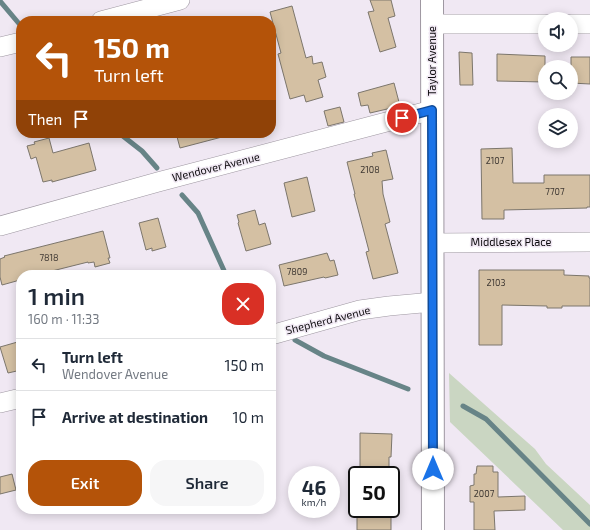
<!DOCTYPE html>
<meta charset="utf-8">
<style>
:root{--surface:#fff;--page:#f6f6f7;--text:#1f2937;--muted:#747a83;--line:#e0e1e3;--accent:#b45309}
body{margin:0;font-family:"Exo 2",sans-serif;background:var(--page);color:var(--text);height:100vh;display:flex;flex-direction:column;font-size:15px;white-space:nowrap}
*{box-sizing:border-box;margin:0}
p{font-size:13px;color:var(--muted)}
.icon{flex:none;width:22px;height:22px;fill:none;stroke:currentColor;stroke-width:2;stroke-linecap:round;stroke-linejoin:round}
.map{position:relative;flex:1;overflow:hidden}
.sheet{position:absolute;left:16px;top:270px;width:260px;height:244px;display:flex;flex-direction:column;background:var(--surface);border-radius:16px;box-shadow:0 2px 10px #0003}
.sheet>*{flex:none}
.hud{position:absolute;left:16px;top:16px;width:260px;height:122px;border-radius:16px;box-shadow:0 2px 10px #0003;background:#b45309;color:#fff;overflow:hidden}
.fabs{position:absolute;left:538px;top:12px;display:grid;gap:8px}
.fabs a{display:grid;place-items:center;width:40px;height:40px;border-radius:50%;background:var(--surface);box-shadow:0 2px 10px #0003;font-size:20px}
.speed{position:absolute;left:288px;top:466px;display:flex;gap:8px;font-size:20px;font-weight:700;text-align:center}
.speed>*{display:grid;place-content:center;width:52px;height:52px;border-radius:50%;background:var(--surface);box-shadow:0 2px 10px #0003;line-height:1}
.speed small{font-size:10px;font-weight:400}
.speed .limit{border:2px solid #111;border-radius:6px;background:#fff;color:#111}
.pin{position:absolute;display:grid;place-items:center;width:34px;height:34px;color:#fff;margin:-17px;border:2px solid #fff;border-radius:50%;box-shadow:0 1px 4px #0007}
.me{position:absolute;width:44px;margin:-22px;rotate:0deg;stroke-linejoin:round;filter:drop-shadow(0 0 3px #0008)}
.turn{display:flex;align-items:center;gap:14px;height:84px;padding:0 12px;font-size:18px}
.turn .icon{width:52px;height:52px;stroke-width:2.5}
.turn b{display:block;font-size:28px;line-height:34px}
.then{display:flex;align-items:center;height:38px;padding:0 12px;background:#0003;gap:8px;font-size:15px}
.round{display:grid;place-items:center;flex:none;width:42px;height:42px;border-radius:16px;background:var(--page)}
.summary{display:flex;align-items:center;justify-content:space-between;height:68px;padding:0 12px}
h1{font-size:24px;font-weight:600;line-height:30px}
.button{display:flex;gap:8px;margin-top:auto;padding:8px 12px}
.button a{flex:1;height:46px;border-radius:16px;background:var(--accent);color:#fff;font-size:16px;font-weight:600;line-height:46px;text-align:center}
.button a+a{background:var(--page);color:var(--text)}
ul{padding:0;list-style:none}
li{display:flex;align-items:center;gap:12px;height:52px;padding:0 12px;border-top:1px solid var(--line)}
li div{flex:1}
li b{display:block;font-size:15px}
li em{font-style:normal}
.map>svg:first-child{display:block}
.green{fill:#cad6c2}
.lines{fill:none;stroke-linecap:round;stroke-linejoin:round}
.stream{stroke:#678487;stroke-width:5}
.building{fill:#d4c0a3;stroke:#7c766c}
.minor-casing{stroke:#9e97a1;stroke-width:20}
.secondary-casing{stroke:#9e97a1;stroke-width:24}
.minor{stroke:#fff;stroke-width:19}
.secondary{stroke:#fff;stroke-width:22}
.route-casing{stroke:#114b97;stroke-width:10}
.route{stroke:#1a73e8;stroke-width:7}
.labels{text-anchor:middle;stroke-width:3;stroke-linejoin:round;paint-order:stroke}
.number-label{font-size:9px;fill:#3f3833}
.street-label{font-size:11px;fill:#0d0b0e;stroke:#f0e8f3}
</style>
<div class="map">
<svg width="590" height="530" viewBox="0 0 590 530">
<rect width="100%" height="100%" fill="#f0e8f3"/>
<path class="green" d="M 449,373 L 535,449 L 546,464 L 590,505 L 590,530 L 563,530 L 450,422 Z"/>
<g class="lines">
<g class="stream">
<path d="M 0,1 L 21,26"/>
<path d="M 119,133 L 142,151 L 157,168"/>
<path d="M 182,195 L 198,213 L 226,275"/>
<path d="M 295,340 L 324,356 L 408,389"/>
<path d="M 463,406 L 486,419 L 590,524"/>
</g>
</g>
<g class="building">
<path d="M 370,0 L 391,0 L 395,16 L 388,18 L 396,47 L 380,52 L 368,12 L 374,11 Z"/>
<path d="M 292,6 L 306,58 L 312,56 L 313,64 L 322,62 L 326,77 L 318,80 L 323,97 L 306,102 L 304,95 L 290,99 L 278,54 L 281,53 L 270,12 Z"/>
<path d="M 459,52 L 472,53 L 473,85 L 460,85 Z"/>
<path d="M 497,54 L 545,56 L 545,82 L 497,81 Z"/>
<path d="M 571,57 L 590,57 L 590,84 L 571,83 Z"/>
<path d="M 394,83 L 400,106 L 370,113 L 368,105 L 361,106 L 358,93 Z"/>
<path d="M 340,107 L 344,122 L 328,126 L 324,111 Z"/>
<path d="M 176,133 L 222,133 L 222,137 L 180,148 Z"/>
<path d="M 49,138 L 53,153 L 89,143 L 96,170 L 52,182 L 52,180 L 43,182 L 36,157 L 31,159 L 27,146 L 35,144 L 34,142 Z"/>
<path d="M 512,148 L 513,183 L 544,183 L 544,175 L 590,175 L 590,207 L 587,207 L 587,208 L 504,210 L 504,219 L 482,219 L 481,149 Z"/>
<path d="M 386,150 L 393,179 L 382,181 L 383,194 L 390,222 L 385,224 L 398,273 L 373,279 L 366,252 L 369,251 L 354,194 L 355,194 L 347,162 L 373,156 L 372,153 Z"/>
<path d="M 307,177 L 315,211 L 292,217 L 284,183 Z"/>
<path d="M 255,210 L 259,225 L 265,223 L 271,244 L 246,251 L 238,223 L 239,222 L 237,215 Z"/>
<path d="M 158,218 L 166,247 L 152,251 L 152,248 L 146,250 L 139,223 Z"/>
<path d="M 103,231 L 110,258 L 108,258 L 110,263 L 95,267 L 94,262 L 88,263 L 88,262 L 36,275 L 21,275 L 20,280 L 2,285 L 0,277 L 0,259 L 5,257 L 4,256 Z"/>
<path d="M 327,253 L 330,261 L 334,260 L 338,275 L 325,278 L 324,277 L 284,286 L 279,265 Z"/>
<path d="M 479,270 L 564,270 L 564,275 L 589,276 L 589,278 L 590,278 L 590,306 L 562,306 L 562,308 L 547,308 L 547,306 L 502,305 L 502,345 L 479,345 Z"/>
<path d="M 21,341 L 21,370 L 8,373 L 0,347 Z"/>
<path d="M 360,433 L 392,434 L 391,457 L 389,457 L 389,472 L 360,472 Z"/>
<path d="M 477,466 L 493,466 L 493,472 L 498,472 L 498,497 L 525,496 L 525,510 L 494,511 L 495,530 L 474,530 L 474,502 L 470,502 L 470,486 L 474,485 L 474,474 L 476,474 Z"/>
<path d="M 12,474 L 16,490 L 0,494 L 0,477 Z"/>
<rect x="357" y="509" width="34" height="21"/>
</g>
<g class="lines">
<g class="minor-casing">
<g id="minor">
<path d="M 101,21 L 180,0"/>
<path d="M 432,24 L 545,24"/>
<path d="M 571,24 L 590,24"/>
<path d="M 0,47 L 21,42"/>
<path d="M 0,226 L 158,182 L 432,110"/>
<path d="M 433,243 L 590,242"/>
<path d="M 271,335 L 360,310 L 389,306 L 433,302"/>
<path d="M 0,403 L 21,398"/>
</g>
</g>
<g class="secondary-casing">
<path id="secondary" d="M 432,0 L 433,530"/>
</g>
<use href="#minor" class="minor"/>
<use href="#secondary" class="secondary"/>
</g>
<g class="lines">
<g class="route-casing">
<path id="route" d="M 402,118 L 432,110 L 433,469"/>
</g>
<use href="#route" class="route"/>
</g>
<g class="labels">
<g class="number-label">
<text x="495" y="164">2107</text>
<text x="370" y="173">2108</text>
<text x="555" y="195">7707</text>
<text x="49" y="261">7818</text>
<text x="297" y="275">7809</text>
<text x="496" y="286">2103</text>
<text x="484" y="497">2007</text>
</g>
<g class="street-label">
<text transform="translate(432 61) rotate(-90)" y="4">Taylor Avenue</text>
<text transform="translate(216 167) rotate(-14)" y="4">Wendover Avenue</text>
<text x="511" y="246">Middlesex Place</text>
<text transform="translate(328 320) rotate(-14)" y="4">Shepherd Avenue</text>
</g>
</g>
</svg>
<div class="fabs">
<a><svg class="icon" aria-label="sound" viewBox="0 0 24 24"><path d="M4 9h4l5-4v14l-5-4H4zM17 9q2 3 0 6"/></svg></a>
<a><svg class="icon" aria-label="search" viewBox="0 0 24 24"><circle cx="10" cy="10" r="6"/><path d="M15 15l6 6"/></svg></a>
<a><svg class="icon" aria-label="layers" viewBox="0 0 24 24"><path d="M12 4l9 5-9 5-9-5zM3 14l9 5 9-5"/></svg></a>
</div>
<div class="speed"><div>46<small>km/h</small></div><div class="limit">50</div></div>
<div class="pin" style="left:402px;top:118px;background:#d93025"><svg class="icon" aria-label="arrive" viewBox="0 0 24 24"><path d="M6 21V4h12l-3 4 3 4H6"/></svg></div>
<svg class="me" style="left:433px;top:469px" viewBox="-20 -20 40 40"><circle r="19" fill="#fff"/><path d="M0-13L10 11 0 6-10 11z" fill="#1a73e8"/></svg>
<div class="hud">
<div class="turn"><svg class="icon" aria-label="left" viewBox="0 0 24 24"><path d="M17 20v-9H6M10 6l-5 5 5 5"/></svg><div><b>150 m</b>Turn left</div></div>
<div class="then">Then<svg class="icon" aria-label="arrive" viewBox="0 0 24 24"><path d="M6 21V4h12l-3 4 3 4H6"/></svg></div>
</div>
<section class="sheet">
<div class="summary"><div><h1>1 min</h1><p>160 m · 11:33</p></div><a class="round" style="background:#d93025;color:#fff"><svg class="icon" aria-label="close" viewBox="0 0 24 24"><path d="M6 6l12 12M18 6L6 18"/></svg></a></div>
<ul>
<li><svg class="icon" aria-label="left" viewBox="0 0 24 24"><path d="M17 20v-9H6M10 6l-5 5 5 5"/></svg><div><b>Turn left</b><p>Wendover Avenue</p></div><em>150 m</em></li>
<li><svg class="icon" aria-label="arrive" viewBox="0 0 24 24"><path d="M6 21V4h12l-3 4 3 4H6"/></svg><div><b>Arrive at destination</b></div><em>10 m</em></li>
</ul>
<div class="button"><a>Exit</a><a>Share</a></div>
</section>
</div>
